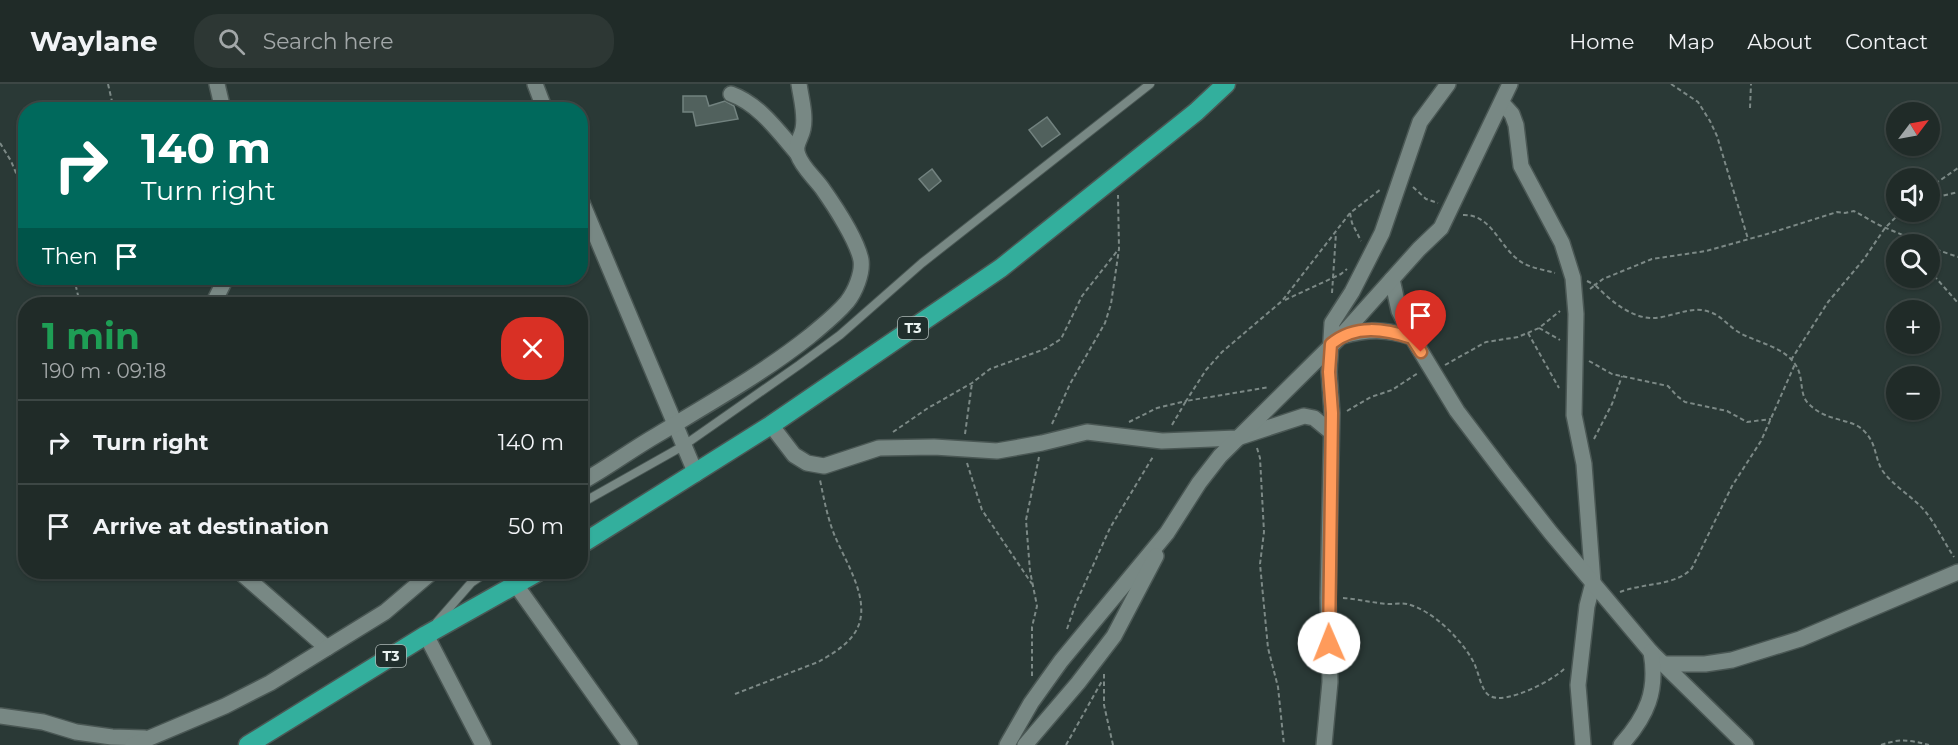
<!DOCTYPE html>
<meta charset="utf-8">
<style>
:root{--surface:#202b28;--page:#2d3734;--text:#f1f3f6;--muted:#a2a7a8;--line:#3d4745}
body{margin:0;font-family:Montserrat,sans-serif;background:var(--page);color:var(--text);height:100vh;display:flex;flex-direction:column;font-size:22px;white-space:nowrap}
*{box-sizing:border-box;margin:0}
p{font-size:20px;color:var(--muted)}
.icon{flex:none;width:33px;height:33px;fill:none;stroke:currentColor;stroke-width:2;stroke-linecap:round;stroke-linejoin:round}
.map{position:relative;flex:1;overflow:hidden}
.side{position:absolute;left:18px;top:213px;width:570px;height:282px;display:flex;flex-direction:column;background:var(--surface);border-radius:24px;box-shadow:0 2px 4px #0004,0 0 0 2px var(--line)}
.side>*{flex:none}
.top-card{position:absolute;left:18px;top:18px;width:570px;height:183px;border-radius:24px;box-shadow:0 2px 4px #0004,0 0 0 2px var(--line);background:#00695c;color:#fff;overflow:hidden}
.needle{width:39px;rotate:58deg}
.controls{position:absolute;left:1886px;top:18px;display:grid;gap:12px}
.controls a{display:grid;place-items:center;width:54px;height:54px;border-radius:50%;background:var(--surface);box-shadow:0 2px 4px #0004,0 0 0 2px var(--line);font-size:30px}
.pin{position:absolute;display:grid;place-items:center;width:51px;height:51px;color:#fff;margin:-62px -26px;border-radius:50% 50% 50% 0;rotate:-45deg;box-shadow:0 0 6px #0007}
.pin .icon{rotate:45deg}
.me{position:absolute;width:66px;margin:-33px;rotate:359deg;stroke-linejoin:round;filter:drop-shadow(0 0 4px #0008)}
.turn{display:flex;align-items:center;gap:21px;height:126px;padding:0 24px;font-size:27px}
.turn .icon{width:78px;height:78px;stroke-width:2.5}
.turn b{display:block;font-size:42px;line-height:51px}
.then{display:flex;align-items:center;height:57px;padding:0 24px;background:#0003;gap:12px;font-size:22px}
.round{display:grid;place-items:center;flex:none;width:63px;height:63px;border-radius:24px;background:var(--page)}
.summary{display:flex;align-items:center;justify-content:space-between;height:102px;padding:0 24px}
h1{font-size:36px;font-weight:700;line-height:45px;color:#1e9e55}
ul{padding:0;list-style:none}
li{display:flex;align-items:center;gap:18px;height:84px;padding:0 24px;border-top:2px solid var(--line)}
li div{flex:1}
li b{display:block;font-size:22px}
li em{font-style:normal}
header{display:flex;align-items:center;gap:36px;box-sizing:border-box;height:84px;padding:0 30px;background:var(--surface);border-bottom:2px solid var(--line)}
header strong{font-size:28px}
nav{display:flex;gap:33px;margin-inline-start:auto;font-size:21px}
.search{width:420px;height:54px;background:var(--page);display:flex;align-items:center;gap:15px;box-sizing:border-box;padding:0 21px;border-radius:24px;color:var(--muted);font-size:22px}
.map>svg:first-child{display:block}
.building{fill:#51615d;stroke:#72827f;stroke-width:1.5}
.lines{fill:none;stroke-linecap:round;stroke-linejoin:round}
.lane-casing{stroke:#4a5754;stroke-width:10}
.street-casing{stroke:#4a5754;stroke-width:18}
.highway-casing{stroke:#4a5754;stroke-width:21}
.path{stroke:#7c8986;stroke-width:2;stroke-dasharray:4.5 3;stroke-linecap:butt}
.lane{stroke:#788884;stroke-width:8}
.street{stroke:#788884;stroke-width:15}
.highway{stroke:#33af9d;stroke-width:18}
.route-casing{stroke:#a6653b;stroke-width:15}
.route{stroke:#ff9b5b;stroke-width:10}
.labels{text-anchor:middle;stroke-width:5;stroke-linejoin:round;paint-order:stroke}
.shield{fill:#202e2c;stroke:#adb8b6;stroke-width:1.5}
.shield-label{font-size:14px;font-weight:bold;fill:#eaf3f1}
</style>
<header>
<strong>Waylane</strong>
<div class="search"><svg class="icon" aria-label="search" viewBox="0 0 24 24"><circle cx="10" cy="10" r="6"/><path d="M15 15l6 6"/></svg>Search here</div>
<nav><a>Home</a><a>Map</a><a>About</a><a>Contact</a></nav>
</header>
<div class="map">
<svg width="1958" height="661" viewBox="0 0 1958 661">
<rect width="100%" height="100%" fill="#2a3936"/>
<g class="building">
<path d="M 683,12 L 706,12 L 709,22 L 725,17 L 734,22 L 738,35 L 696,42 L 693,28 L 683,28 Z"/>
<path d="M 1047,33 L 1060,50 L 1042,63 L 1029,46 Z"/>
<path d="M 932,85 L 941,97 L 929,107 L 919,95 Z"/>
</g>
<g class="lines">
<g class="lane-casing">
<g id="lane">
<path d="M 580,420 L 683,362 L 799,281 L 840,251 L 922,179 L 1150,0"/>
<path d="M 437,538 L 471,499 L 487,488"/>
</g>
</g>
<g class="street-casing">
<g id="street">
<path d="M 217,0 L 223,26"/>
<path d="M 535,0 L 545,26"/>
<path d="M 731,10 C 759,20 778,47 797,69"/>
<path d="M 1502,19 L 1512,30 L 1516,41 L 1521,82 L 1562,159 L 1573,194 L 1576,230 L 1574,331 L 1584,380 L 1593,499 L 1587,522 L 1578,601 L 1583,661"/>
<path d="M 580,114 L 696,390"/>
<path d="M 1392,195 L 1399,227 L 1412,253 L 1457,327 L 1504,389 L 1551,449 L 1651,568 L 1746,661"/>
<path d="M 213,220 L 226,194"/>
<path d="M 1342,252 C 1369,245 1385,245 1412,253"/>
<path d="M 771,341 L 794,371 L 807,379 L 824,382 L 879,364 L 934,363 L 997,367 L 1042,359 L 1087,348 L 1162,357 L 1237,354 L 1304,332 L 1314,334 L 1331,348"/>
<path d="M 580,399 C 607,384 631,366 657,351 C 710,319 762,290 810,252 C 823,241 836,231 847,218 C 855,208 863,189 861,176 C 857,156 834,121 822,104 C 814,93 802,83 798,71 C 794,61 801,55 803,45 C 806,31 801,14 799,0"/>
<path d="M 240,488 L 327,564"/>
<path d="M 516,501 L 630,661"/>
<path d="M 426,551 L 483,661"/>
<path d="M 1664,580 L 1705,580 L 1732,576 L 1800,555 L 1958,488"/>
<path d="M 0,632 L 43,638 L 76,648 L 112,653 L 145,654"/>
<path d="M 133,661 L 225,622 L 270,599 L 385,528 L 432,488"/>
<path d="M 1007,661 L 1031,619 L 1061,577 L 1167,449 L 1199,399 L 1220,372 L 1341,252 L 1419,165 L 1441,144 L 1510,0"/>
<path d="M 1025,661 L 1078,599 L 1114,552 L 1156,472"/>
<path d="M 1324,661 L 1330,598 L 1328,514 L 1332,329 L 1329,288 L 1332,239 L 1352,208 L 1382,149 L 1420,38 L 1448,0"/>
<path d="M 1621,661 C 1647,632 1658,607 1651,568"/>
</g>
</g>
<g class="highway-casing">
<g id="highway">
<path d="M 580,461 L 771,341 L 1001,184 L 1196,28 L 1226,0"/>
<path d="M 248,661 L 426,551 L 538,488"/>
</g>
</g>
<g class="path">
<path d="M 108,0 L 114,26"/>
<path d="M 1671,0 L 1698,18 L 1710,37 L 1717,52 L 1748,155"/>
<path d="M 1750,24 L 1751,0"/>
<path d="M 0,59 L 11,77 L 26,113"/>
<path d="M 1413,103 L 1426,115 L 1438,119"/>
<path d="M 1929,104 L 1958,84"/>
<path d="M 1929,115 L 1958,108"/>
<path d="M 1350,129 L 1352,139 L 1361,157"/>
<path d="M 1463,131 C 1490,130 1498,159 1516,174 C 1527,184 1542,185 1555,189"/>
<path d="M 1902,153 L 1907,160"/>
<path d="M 1929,163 L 1958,173"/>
<path d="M 1929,186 L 1958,219"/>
<path d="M 74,194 L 80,220"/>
<path d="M 1587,197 L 1595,201 L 1603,195 L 1652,175 L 1706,167 L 1767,150 L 1837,128 L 1845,129 L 1854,127 L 1879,141 L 1924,160"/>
<path d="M 1590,205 L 1595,201 C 1612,218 1636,239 1662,233 C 1679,230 1693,222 1710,228 C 1722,232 1729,243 1740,249 C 1758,259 1782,262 1795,280 C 1804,292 1799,308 1807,318 C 1826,339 1849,333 1863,346 C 1877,359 1874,372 1882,386 C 1893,402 1912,412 1925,427 C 1936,441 1944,458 1954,473"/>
<path d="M 1332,209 L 1336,149"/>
<path d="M 1285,216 L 1341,190 L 1347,185"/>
<path d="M 1539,244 L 1560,256"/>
<path d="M 1528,249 L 1559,304"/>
<path d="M 1791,276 L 1828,218 L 1864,175 L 1885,144 L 1901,128"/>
<path d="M 1589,277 L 1612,290 L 1668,302 L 1677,312 L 1685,318 L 1727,327 L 1747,338 L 1771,335"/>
<path d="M 1445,281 L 1486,258 L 1518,253 L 1539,244 L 1560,227"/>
<path d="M 1347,327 L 1371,313 L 1392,306 L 1418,289"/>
<path d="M 1129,338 L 1157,324 L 1186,317 L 1206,286 L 1222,268 L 1282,217 L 1350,129 L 1381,105"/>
<path d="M 1052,340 L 1070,300 L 1105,239 L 1111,220 L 1119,165 L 1118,111"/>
<path d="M 1172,341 L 1186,317 L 1269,303"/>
<path d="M 893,348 L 928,324 L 972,299 L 990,285 L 1045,265 L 1061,255 L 1082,212 L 1118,166"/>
<path d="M 965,350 L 972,299"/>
<path d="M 1594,355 L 1612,320 L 1622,292"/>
<path d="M 1257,364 L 1260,374 L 1264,448 L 1260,480 L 1268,564 L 1278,603 L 1284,661"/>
<path d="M 967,379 L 982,426 L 1032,500"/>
<path d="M 1620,508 C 1642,499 1677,502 1692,484 L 1732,402 L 1761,357 L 1795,280"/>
<path d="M 1343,514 C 1358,515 1373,519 1389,520 C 1395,520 1401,519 1407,520 C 1433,526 1463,557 1474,579 C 1479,589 1481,607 1490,612 C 1506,621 1554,596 1565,584"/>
<path d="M 1067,545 L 1076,519 L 1110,444 L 1154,371"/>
<path d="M 1104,590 L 1104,621 L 1113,661"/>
<path d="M 1032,592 L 1032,543 L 1037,522 L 1030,487 L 1026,436 L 1039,373"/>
<path d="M 735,610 L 818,578 C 834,569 855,557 860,537 C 867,509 844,475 834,450 C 827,432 824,415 820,396"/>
<path d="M 1066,661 L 1102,597"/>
<path d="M 1881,661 C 1901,654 1909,656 1929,661"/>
</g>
<use href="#lane" class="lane"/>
<use href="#street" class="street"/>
<use href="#highway" class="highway"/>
</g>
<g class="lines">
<g class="route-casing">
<path id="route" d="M 1329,559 L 1332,329 L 1329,288 L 1331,260 C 1355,240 1385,245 1412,254 L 1421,268"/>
</g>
<use href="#route" class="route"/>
</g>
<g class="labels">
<g class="shield">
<rect x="898" y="233" width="30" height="22" rx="4.5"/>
<rect x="376" y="561" width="30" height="22" rx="4.5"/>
</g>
<g class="shield-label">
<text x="913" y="249">T3</text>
<text x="391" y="577">T3</text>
</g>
</g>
</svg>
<div class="controls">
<a><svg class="needle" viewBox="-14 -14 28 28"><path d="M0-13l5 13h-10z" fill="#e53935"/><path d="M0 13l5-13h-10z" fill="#a2a7a8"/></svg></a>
<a><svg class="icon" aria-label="sound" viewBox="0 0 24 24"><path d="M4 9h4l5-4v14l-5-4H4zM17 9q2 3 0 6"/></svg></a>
<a><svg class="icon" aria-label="search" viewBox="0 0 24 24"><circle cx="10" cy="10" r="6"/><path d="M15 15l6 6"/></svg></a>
<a>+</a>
<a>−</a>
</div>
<div class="pin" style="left:1421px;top:268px;background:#d93025"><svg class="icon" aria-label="arrive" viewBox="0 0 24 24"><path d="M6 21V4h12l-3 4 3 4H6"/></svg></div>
<svg class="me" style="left:1329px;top:559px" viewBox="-20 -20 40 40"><circle r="19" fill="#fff"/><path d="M0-13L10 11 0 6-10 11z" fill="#ff9b5b"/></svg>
<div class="top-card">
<div class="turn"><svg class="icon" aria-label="right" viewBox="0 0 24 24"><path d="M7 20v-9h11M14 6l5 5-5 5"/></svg><div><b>140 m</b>Turn right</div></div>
<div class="then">Then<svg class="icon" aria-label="arrive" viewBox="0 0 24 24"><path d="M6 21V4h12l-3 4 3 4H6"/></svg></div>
</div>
<section class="side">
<div class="summary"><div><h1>1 min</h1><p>190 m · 09:18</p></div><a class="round" style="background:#d93025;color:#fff"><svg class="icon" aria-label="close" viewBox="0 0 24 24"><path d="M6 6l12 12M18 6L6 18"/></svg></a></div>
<ul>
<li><svg class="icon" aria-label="right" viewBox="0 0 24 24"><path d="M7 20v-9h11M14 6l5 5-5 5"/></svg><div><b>Turn right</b></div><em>140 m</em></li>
<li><svg class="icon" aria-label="arrive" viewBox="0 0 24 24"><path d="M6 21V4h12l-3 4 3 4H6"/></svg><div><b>Arrive at destination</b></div><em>50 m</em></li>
</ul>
</section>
</div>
